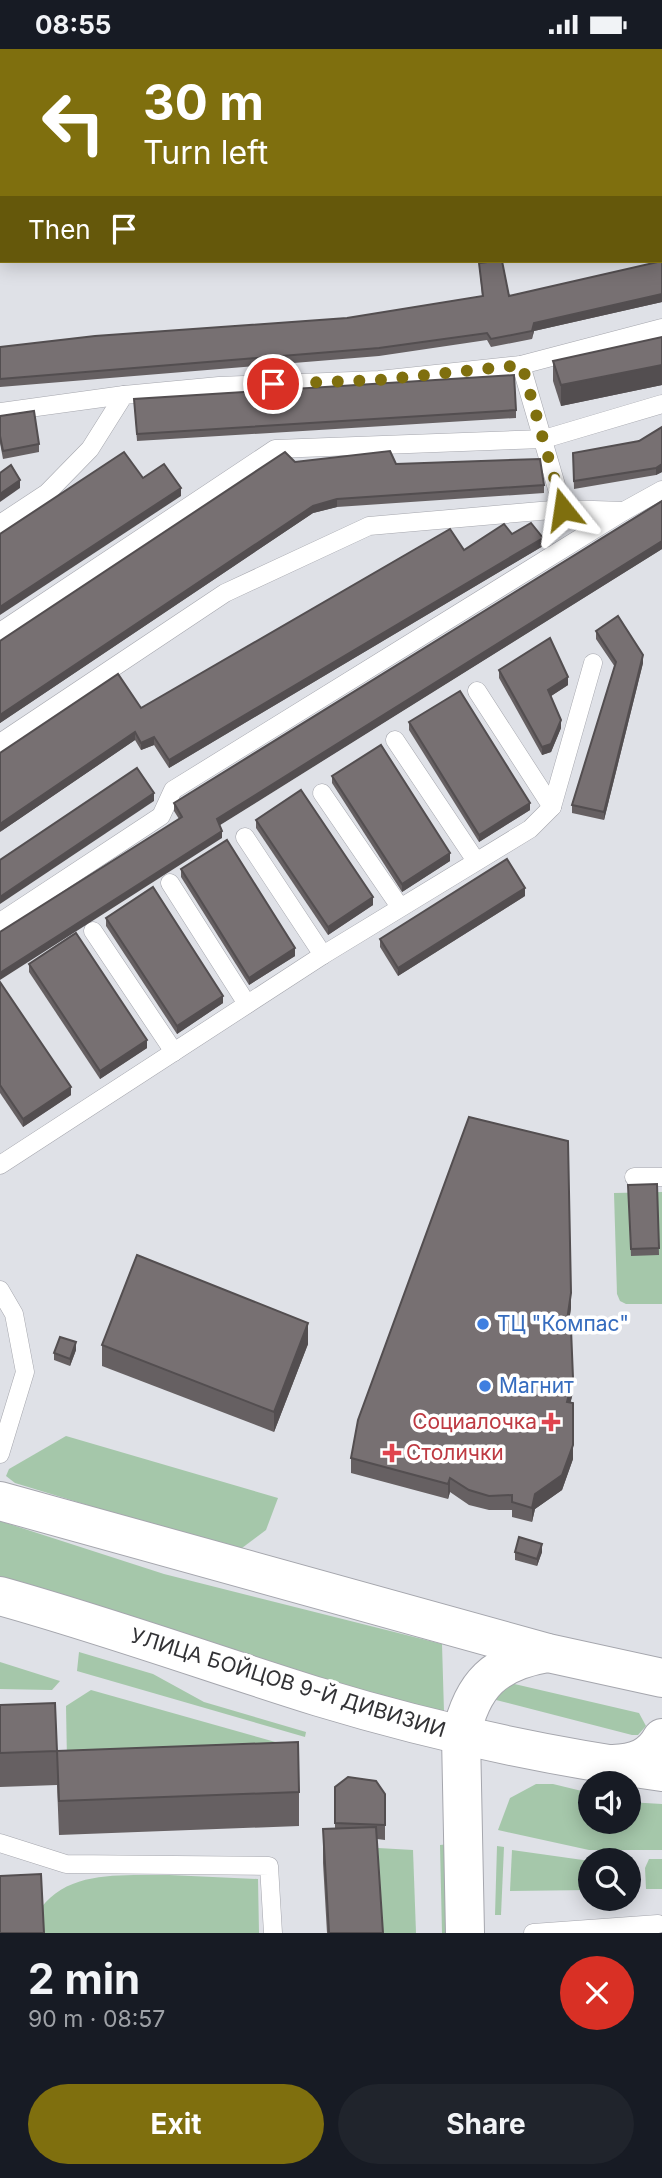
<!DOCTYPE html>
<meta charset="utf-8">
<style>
:root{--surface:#171b24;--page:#20242c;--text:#f1f3f6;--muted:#9ea1a6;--accent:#7f6f0e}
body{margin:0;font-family:Inter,sans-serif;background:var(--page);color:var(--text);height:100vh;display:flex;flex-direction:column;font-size:26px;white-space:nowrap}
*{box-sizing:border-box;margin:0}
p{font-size:23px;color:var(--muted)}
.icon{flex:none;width:38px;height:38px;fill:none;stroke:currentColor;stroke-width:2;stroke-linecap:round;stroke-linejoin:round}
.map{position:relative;height:1884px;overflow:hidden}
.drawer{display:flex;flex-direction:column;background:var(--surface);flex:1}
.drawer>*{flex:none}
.guide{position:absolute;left:0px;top:0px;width:663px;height:214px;box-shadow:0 4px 18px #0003;background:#7f6f0e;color:#fff;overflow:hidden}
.fabs{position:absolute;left:578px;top:1722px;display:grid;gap:14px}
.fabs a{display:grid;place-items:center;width:63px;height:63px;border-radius:50%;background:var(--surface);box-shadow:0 4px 18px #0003;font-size:35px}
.pin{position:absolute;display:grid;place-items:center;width:60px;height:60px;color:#fff;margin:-30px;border:4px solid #fff;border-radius:50%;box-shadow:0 2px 7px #0007}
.me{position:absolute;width:77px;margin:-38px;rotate:345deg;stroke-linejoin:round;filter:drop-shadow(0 0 5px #0008)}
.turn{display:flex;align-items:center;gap:24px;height:147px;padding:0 28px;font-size:32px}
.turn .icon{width:91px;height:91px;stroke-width:2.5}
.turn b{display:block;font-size:49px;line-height:60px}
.then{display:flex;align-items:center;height:66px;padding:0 28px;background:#0003;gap:14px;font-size:26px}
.round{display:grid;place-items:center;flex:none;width:74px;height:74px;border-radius:37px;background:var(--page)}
.summary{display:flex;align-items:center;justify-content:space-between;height:119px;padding:0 28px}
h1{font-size:42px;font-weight:700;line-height:52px}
.action{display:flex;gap:14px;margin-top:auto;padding:14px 28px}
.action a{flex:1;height:80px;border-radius:42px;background:var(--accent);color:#fff;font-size:28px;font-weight:700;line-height:80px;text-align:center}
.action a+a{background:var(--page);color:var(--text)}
.status{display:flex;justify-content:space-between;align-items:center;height:49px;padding:0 35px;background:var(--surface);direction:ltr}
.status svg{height:19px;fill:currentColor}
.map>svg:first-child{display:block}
.green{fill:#a5c7aa}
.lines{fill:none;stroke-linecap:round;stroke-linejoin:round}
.lane-casing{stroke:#a5a6ad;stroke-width:19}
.secondary-casing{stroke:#a5a6ad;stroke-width:40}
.primary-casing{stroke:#a5a6ad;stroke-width:40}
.lane{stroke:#fff;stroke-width:18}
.secondary{stroke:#fff;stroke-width:38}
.primary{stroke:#fff;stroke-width:38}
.wall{fill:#666062}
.shaded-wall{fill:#534e50}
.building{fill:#777072;stroke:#534e50;stroke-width:2}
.route{stroke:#7f6f0e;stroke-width:12;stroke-dasharray:0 21.6}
.shop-dot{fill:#3f7fe0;stroke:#fff;stroke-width:2.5}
.health-dot{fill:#e0444e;stroke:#fff;stroke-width:2.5}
.labels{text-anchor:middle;stroke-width:7;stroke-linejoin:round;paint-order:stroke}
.shop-label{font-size:21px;fill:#366cbe;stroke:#fff;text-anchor:start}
.health-label{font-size:21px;fill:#be3a42;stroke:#fff;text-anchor:end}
.street-label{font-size:21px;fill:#323235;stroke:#fff}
</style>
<div class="status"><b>08:55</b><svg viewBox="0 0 49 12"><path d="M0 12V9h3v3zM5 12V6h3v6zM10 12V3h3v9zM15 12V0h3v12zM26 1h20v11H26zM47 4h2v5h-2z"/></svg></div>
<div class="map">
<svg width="662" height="1884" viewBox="0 0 662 1884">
<rect width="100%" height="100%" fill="#dfe1e7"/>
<g class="green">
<path d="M 662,1143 L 662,1255 L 626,1255 L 620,1252 L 617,1245 L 614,1144 Z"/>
<path d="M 66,1387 L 278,1449 L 266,1481 L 238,1502 L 15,1434 L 6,1427 L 9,1420 Z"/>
<path d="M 0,1472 L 164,1525 L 442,1595 L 444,1663 L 143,1584 L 0,1536 Z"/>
<path d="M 79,1603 L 153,1625 L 204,1653 L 306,1683 L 305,1688 L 77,1622 Z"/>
<path d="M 0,1613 L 60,1632 L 52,1641 L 0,1640 Z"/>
<path d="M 506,1633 L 639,1664 L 646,1677 L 638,1686 L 632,1686 L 496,1651 L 493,1646 Z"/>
<path d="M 91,1641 L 286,1696 L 67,1712 L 66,1657 Z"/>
<path d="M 536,1735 L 553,1735 L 590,1744 L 590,1773 L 628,1773 L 628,1753 L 662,1755 L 662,1801 L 589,1801 L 498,1781 L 510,1749 Z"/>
<path d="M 450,1795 L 452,1884 L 442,1884 L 440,1796 Z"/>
<path d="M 497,1797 L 504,1798 L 501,1866 L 495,1866 Z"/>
<path d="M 378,1799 L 413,1801 L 416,1884 L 381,1884 Z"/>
<path d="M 512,1801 L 590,1812 L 590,1841 L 510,1842 Z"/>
<path d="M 649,1810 L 662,1810 L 662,1840 L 646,1840 L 645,1819 Z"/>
<path d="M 169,1826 L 258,1830 L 259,1884 L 42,1884 L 41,1859 C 70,1820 125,1827 169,1826 Z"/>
</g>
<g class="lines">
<g class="lane-casing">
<g id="lane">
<path d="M 383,2 L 391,0"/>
<path d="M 0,85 L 2,85"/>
<path d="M 521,316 L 563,460"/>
<path d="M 0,363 L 124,346"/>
<path d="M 0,475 L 47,444 L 90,400 L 124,346 L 219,337 L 379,331 L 521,316 L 662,279"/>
<path d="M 0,583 L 275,400 L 544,390 L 662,355"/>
<path d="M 477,642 L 552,758"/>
<path d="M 395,691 L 476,812"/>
<path d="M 0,694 L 225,544 L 369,477 L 563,460 L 624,462 L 662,441"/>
<path d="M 322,744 L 400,858"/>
<path d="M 245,788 L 323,906"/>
<path d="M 170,834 L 247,955"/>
<path d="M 0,873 L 161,767 L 173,741 L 624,462"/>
<path d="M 93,882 L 174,1003"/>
<path d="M 0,1116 L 323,906 L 530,780 L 552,758 L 593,614"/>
<path d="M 634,1128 L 662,1128"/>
<path d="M 0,1241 L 14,1265 L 25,1323 L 0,1405"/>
<path d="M 0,1794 L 66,1815 L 269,1817 L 273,1884"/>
<path d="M 533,1884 L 658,1875"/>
</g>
</g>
<g class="secondary-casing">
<path id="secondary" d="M 461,1687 L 465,1884"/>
</g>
<g class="primary-casing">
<g id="primary">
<path d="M 0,1452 L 548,1604 L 662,1629"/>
<path d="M 0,1547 C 108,1577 213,1615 319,1648 C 431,1682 546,1707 662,1723"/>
<path d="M 461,1687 C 472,1635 495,1613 547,1604"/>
<path d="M 613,1715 C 635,1714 651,1709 662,1689"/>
</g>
</g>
<use href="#lane" class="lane"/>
<use href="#secondary" class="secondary"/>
<use href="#primary" class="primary"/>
</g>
<g class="wall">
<path d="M 662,212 L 662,253 L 534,282 L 532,290 L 491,298 L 487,291 L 379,307 L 0,338 L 0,298 L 347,269 L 482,247 L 479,214 L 509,247 Z"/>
<path d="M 662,288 L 662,336 L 561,357 L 553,332 L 553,312 Z"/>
<path d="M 134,350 L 516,361 L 516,369 L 137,392 Z"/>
<path d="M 0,367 L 39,395 L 39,403 L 3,410 L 0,394 Z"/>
<path d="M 662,378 L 662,423 L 656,426 L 574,440 L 573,404 L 639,392 Z"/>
<path d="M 295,413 L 396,415 L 544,436 L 544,444 L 337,458 L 313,464 L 0,674 L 0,592 Z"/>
<path d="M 662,452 L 662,500 L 219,776 L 222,789 L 179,770 L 174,762 L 174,754 Z"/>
<path d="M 512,485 L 543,497 L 169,719 L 154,696 L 141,701 L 135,691 L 0,783 L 141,659 L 464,501 Z"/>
<path d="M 596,582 L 643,614 L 604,771 L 572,764 L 572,756 L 615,618 L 596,590 Z"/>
<path d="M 499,621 L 568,636 L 551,647 L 561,679 L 551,703 L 542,706 L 499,629 Z"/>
<path d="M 409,673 L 530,761 L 479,793 L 409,681 Z"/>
<path d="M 332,727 L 450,812 L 402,843 L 332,734 Z"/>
<path d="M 256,771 L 373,856 L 328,886 L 256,779 Z"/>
<path d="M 181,820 L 295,907 L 249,936 L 181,828 Z"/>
<path d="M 525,847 L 398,927 L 380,898 L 380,890 Z"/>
<path d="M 106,869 L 223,954 L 177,985 L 106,877 Z"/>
<path d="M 29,915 L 147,999 L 100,1030 L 29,923 Z"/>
<path d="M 0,933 L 71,1046 L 23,1078 L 0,1044 Z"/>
<path d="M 657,1135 L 659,1206 L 631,1207 L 628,1136 Z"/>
<path d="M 571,1259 L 568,1279 L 573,1344 L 570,1354 L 573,1410 L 562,1441 L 535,1460 L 532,1473 L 512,1468 L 512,1461 L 489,1461 L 469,1456 L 450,1443 L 448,1450 L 351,1424 L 351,1409 Z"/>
<path d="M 308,1295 L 274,1383 L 102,1317 L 102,1296 Z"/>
<path d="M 76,1301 L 70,1317 L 54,1311 L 54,1304 Z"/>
<path d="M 515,1503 L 542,1503 L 537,1517 L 515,1511 Z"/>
<path d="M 0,1656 L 57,1702 L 299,1743 L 299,1777 L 59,1786 L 57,1736 L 0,1738 Z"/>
<path d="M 335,1738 L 385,1745 L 385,1791 L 377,1790 L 383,1884 L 327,1884 L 323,1814 L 323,1780 L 335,1779 Z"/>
</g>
<g class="shaded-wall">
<path d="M 283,0 L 317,0 L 309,2 L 275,2 Z"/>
<path d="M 582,0 L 619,0 L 611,2 L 574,2 Z"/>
<path d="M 662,245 L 662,253 L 534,282 L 532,290 L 534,274 Z"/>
<path d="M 662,316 L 662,336 L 561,357 L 561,336 Z"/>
<path d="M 662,415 L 662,423 L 656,426 L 656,419 Z"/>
<path d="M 20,431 L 20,439 L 0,453 L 0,445 Z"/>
<path d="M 181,439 L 181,447 L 0,566 L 0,558 Z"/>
<path d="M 337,450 L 337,458 L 313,464 L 0,674 L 0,666 L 313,457 Z"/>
<path d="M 543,489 L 543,497 L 169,719 L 169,711 Z"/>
<path d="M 662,492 L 662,500 L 217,778 L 217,770 Z"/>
<path d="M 643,606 L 643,614 L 604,771 L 604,763 Z"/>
<path d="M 568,628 L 568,636 L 548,649 L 548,641 Z"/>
<path d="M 561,671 L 561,679 L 551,703 L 542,706 L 542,698 Z"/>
<path d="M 135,683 L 135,691 L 0,783 L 0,775 Z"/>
<path d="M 154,688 L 154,696 L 141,701 L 141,694 Z"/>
<path d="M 154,744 L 154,752 L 0,855 L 0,848 Z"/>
<path d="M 530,754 L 530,761 L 479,793 L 479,786 Z"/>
<path d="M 222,782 L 222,789 L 0,931 L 0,924 Z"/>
<path d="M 450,804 L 450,812 L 402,843 L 402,835 Z"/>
<path d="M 525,839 L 525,847 L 398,927 L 398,919 Z"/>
<path d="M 373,848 L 373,856 L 328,886 L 328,878 Z"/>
<path d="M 295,899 L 295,907 L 249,936 L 249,929 Z"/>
<path d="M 223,947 L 223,954 L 177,985 L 177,977 Z"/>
<path d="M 147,991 L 147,999 L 100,1030 L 100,1022 Z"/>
<path d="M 71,1038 L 71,1046 L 23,1078 L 23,1070 Z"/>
<path d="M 571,1244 L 571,1259 L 566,1292 L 566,1278 Z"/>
<path d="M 308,1274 L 308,1295 L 274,1383 L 274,1363 Z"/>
<path d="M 76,1293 L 76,1301 L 70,1317 L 70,1310 Z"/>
<path d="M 573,1329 L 573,1344 L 567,1367 L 567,1353 Z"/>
<path d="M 573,1396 L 573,1410 L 562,1441 L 535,1460 L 532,1473 L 532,1459 L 535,1445 Z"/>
<path d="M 450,1429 L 450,1443 L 448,1450 L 448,1435 Z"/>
<path d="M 542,1495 L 542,1503 L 537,1517 L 537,1510 Z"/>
</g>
<g class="building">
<path d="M 31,0 L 283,0 L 275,2 L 24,2 Z"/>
<path d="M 466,0 L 582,0 L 574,2 L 458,2 Z"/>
<rect x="0" y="7" width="2" height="56"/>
<rect x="0" y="96" width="2" height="32"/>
<path d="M 496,212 L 502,212 L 509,247 L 662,212 L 662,245 L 534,274 L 532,282 L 491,290 L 487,284 L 379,299 L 0,330 L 0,298 L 95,287 L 347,269 L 483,247 L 479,214 Z"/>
<path d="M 662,288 L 662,316 L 561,336 L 553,312 Z"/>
<path d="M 514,326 L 516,361 L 137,385 L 134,350 Z"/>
<path d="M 34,362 L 39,395 L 3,402 L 0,387 L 0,367 Z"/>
<path d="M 662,378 L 662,415 L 656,419 L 574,432 L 573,404 L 639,392 Z"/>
<path d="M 390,402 L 396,415 L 540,410 L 544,436 L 337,450 L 313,457 L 0,666 L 0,592 L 285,403 L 295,413 Z"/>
<path d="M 124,403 L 143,429 L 164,415 L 181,439 L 0,558 L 0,485 Z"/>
<path d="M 11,416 L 20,431 L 0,445 L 0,424 Z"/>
<path d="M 662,452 L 662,492 L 217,770 L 222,782 L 0,924 L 0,883 L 182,768 L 174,754 Z"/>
<path d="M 531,474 L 543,489 L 169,711 L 154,688 L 141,694 L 135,683 L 0,775 L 0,704 L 118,625 L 141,659 L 450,480 L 464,501 L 504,475 L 512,485 Z"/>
<path d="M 618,567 L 643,606 L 604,763 L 572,756 L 616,613 L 596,582 Z"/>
<path d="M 550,589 L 568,628 L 548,641 L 561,671 L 551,695 L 542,698 L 499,621 Z"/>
<path d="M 460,642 L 530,754 L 479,786 L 409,673 Z"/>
<path d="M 381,696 L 450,804 L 402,835 L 332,727 Z"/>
<path d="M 137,719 L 154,744 L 0,848 L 0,811 Z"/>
<path d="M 301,741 L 373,848 L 328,878 L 256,771 Z"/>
<path d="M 227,791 L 295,899 L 249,929 L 181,820 Z"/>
<path d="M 507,810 L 525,839 L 398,919 L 380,890 Z"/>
<path d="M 153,838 L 223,947 L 177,977 L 106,869 Z"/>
<path d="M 76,884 L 147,991 L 100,1022 L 29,915 Z"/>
<path d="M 0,933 L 71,1038 L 23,1070 L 0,1036 Z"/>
<path d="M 469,1068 L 568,1092 L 571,1244 L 566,1278 L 571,1280 L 573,1329 L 567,1353 L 573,1354 L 573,1396 L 562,1426 L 535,1445 L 532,1459 L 512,1453 L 512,1446 L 489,1447 L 469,1441 L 450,1429 L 448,1435 L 351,1409 L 358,1371 Z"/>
<path d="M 657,1135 L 659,1199 L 631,1200 L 628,1136 Z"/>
<path d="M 137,1206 L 308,1274 L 274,1363 L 102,1296 Z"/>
<path d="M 60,1288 L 76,1293 L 70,1310 L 54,1304 Z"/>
<path d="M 519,1488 L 542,1495 L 537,1510 L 515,1503 Z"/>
<path d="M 55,1654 L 57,1702 L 298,1693 L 299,1743 L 59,1752 L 57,1702 L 0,1704 L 0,1656 Z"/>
<path d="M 348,1728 L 376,1732 L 385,1745 L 385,1776 L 335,1774 L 335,1738 Z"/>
<path d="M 376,1778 L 383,1884 L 329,1884 L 323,1780 Z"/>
<path d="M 41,1825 L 44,1884 L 0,1884 L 0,1827 Z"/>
</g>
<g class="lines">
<path class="route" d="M 273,335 L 379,331 L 522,316 L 563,460"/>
</g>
<g class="shop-dot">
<circle cx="483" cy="1275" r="7"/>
<circle cx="485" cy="1337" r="7"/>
</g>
<g class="health-dot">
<path d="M547.5 1362.5h7v7h7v7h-7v7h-7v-7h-7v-7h7z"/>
<path d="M388.5 1393.5h7v7h7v7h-7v7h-7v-7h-7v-7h7z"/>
</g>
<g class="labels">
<g class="shop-label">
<text x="497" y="1282">ТЦ "Компас"</text>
<text x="499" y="1344">Магнит</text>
</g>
<g class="health-label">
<text x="537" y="1380">Социалочка</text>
<text x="406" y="1411" text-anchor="start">Столички</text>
</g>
<g class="street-label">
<text transform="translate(288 1634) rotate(17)" y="7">УЛИЦА БОЙЦОВ 9-Й ДИВИЗИИ</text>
</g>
</g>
</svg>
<div class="fabs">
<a><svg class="icon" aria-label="sound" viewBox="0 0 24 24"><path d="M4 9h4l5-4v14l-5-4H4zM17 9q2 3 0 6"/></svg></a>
<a><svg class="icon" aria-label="search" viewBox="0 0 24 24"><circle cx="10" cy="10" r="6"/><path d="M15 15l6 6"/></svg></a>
</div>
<div class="pin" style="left:273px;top:335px;background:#d93025"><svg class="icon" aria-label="arrive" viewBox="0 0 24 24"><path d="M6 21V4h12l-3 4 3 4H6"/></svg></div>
<svg class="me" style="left:563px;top:460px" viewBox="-20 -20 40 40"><path d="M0-17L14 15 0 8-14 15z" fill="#7f6f0e" stroke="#fff" stroke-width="4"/></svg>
<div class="guide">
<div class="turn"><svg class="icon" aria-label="left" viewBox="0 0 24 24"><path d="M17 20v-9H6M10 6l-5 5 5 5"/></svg><div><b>30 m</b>Turn left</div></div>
<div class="then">Then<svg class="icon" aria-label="arrive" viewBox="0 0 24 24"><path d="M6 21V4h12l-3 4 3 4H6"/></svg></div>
</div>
</div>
<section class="drawer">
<div class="summary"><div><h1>2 min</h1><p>90 m · 08:57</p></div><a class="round" style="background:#d93025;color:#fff"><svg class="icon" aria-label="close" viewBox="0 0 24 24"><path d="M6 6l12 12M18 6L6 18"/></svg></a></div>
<div class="action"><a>Exit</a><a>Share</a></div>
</section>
